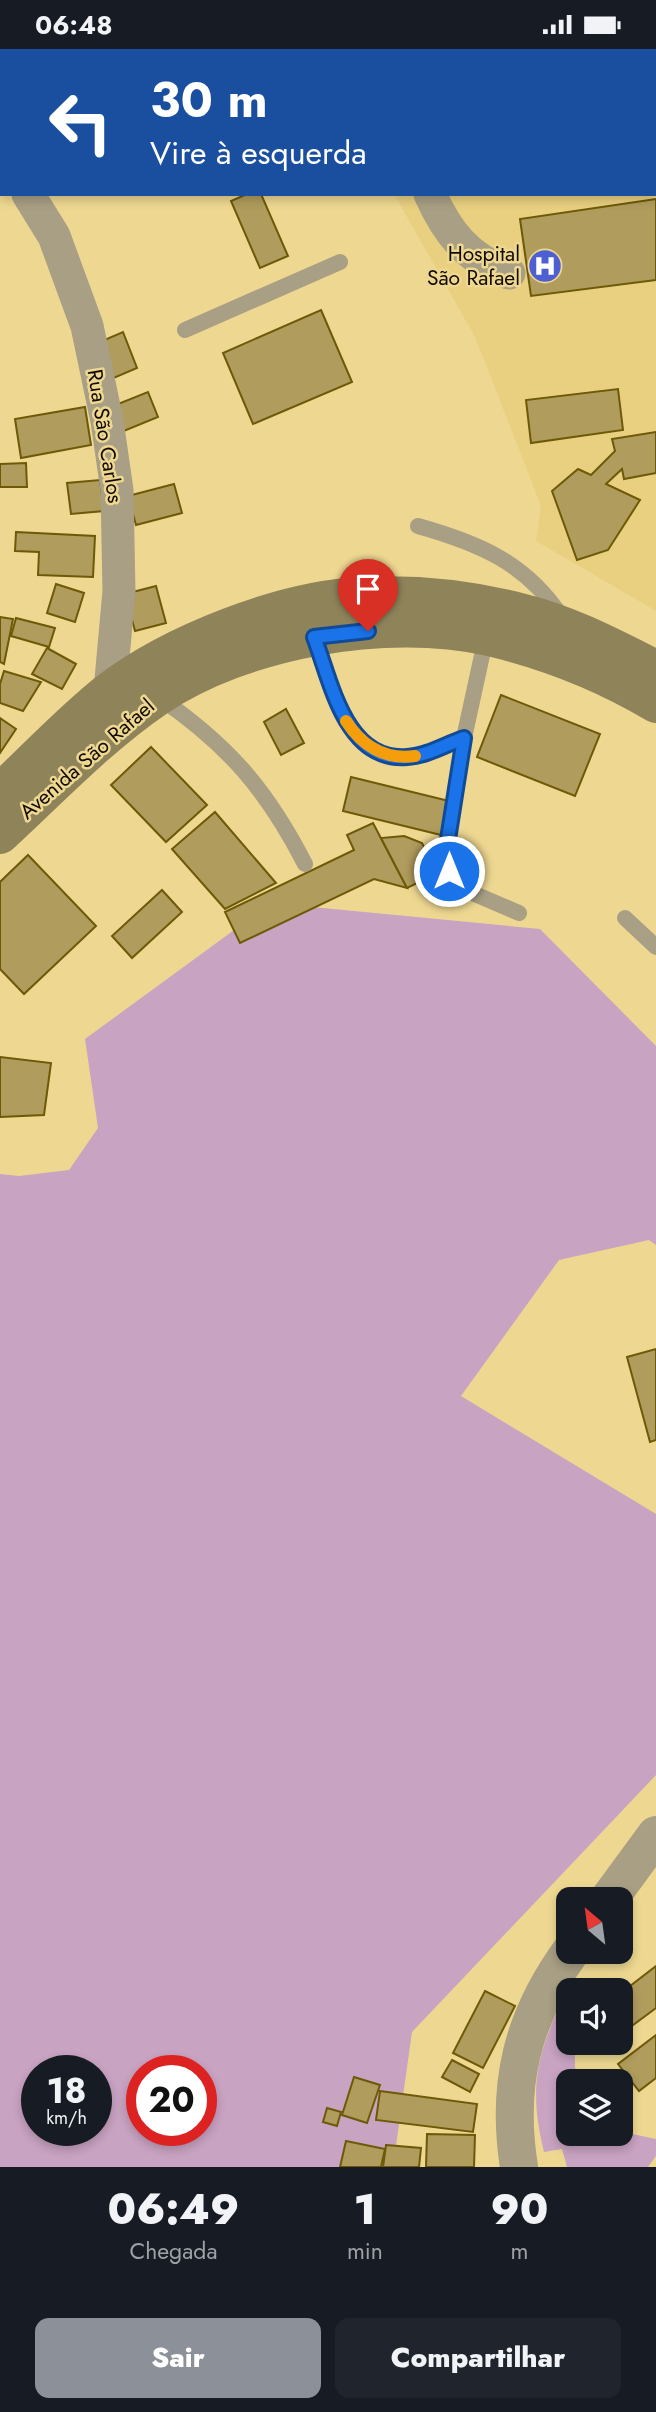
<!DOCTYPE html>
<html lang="pt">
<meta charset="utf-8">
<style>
:root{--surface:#171b24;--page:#20242c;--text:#f1f3f6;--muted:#9ea1a6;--accent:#8c9099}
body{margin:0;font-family:Jost,sans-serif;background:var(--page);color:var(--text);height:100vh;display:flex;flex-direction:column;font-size:26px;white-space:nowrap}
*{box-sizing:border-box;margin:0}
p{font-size:23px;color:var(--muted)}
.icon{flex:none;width:38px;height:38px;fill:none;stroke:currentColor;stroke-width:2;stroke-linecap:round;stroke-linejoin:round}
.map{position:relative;height:2118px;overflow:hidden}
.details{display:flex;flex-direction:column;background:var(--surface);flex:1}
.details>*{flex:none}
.banner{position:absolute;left:0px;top:0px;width:656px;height:147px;box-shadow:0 4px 10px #0003;background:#1a4fa0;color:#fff;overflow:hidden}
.needle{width:46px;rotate:331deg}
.tools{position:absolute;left:556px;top:1838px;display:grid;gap:14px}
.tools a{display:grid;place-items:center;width:77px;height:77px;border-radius:14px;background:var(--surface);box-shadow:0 4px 10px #0003;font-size:35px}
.speed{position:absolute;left:21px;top:2006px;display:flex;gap:14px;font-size:35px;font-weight:700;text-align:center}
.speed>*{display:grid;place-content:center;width:91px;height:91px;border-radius:50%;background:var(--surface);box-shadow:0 4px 10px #0003;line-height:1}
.speed small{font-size:18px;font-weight:400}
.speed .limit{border:10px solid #d22;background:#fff;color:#111}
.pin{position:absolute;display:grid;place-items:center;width:60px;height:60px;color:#fff;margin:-72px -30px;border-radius:50% 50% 50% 0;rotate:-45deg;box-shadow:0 0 7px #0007}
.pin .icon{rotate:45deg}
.me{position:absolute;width:77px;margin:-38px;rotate:0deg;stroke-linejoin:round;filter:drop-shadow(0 0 5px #0008)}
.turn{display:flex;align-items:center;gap:24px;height:147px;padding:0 35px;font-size:32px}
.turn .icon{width:91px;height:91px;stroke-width:2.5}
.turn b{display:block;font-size:49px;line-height:60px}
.eta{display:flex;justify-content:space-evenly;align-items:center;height:119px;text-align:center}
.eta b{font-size:42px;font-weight:800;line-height:49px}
.action{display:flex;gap:14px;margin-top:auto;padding:14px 35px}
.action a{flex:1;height:80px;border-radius:14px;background:var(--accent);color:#fff;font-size:28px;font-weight:800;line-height:80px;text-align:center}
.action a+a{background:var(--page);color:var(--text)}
.status{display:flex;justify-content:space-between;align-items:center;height:49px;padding:0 35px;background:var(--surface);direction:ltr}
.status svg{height:19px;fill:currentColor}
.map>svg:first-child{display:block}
.built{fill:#e9d080}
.green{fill:#c9a3c2;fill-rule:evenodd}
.building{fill:#b09c5c;stroke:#6d5907;stroke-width:2}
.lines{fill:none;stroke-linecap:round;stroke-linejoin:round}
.service{stroke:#a89f84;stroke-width:16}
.minor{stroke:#a89f84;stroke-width:33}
.tertiary{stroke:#a89f84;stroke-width:38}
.secondary{stroke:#8f835a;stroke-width:38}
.route-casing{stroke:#114b97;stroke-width:18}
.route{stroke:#1a73e8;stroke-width:12}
.slow{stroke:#f59e0b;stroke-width:12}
.labels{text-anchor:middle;stroke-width:5;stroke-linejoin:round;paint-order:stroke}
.poi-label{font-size:21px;fill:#120b00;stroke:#eed891;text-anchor:end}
.street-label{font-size:21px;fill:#120b00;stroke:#eed891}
</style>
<div class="status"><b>06:48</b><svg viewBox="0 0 49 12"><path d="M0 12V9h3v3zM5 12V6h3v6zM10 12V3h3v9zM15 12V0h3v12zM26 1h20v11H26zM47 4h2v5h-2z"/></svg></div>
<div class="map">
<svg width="656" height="2118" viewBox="0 0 656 2118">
<rect width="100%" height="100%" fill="#eed891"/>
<path class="built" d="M 334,0 L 656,0 L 656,562 L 536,492 L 541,457 L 475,288 L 394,145 L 654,145 L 654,2 Z"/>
<g class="green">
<path d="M 271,854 L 540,880 L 656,997 L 656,1196 L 649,1191 L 559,1211 L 461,1347 L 656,1465 L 656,1726 L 412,1983 L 393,2118 L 0,2118 L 0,1125 L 19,1127 L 69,1121 L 98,1079 L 85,990 ZM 37,2021 L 96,2021 L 96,2081 L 37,2081 ZM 142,2021 L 201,2021 L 201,2081 L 142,2081 Z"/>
<path d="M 564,1947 L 569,1951 L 569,1993 L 575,1993 L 575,2018 L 579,2032 L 569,2032 L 569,2084 L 621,2084 L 621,2080 L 632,2085 L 656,2090 L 656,2107 L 648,2118 L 567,2118 L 562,2100 L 544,2103 C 528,2038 537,2005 564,1947 Z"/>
</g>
<g class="building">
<path d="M 247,145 L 261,145 L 288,207 L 260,219 L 231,152 Z"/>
<path d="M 656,150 L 656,231 L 531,247 L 520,170 Z"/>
<path d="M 321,261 L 352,333 L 253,375 L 223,304 Z"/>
<path d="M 123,283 L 137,319 L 109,331 L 95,295 Z"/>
<path d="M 618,340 L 623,381 L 531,394 L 526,351 Z"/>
<path d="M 148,343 L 158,368 L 119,384 L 108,359 Z"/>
<path d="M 85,358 L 91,396 L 21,409 L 15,370 Z"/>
<path d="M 656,383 L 656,424 L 624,430 L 622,420 L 606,435 L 640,451 L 608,501 L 577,511 L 552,442 L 578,420 L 591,426 L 615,402 L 612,390 Z"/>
<path d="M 26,414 L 27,438 L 0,438 L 0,415 Z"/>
<path d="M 100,431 L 104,462 L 71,465 L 67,434 Z"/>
<path d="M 174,435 L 182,464 L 136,476 L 128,447 Z"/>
<path d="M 16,483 L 95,487 L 93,528 L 38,526 L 39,503 L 15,502 Z"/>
<path d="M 56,535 L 84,544 L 75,573 L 47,564 Z"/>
<path d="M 156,537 L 166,574 L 135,582 L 125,545 Z"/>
<path d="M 0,568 L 13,570 L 4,615 L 0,613 Z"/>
<path d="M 16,569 L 55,579 L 49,598 L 11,587 Z"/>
<path d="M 47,599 L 76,615 L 62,640 L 32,625 Z"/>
<path d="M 4,622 L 41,633 L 23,662 L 0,654 L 0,635 Z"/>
<path d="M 501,646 L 600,685 L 575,747 L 477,708 Z"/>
<path d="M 286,660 L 304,694 L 281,706 L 264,673 Z"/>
<path d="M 0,669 L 16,680 L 0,704 Z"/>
<path d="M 151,698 L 207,756 L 166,793 L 111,736 Z"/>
<path d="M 351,728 L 449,752 L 441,786 L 343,762 Z"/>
<path d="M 215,763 L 276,834 L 225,860 L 172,800 Z"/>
<path d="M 373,774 L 407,839 L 374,830 L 240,894 L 225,863 L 354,801 L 347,786 Z"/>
<path d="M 404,787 L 422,794 L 438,824 L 407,839 L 381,789 Z"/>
<path d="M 28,806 L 96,877 L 24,945 L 0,920 L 0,833 Z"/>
<path d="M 162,841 L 182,863 L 132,909 L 112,887 Z"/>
<path d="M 0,1008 L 51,1014 L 44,1066 L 0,1068 Z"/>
<path d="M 656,1300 L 656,1391 L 650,1393 L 627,1308 Z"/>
<path d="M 656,1917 L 656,1959 L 621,1985 L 621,1944 Z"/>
<path d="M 485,1942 L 515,1957 L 483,2019 L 453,2004 Z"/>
<path d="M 656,1986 L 656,2029 L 639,2042 L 618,2015 Z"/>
<path d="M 452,2011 L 479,2025 L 470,2043 L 442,2028 Z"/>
<path d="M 354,2028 L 380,2036 L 367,2074 L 342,2066 Z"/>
<path d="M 380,2042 L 477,2055 L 473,2083 L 376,2071 Z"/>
<path d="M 327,2059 L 341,2063 L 337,2077 L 323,2073 Z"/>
<path d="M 427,2085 L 475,2086 L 474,2118 L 426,2118 Z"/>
<path d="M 346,2092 L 385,2100 L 381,2118 L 340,2118 Z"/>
<path d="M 386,2096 L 421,2099 L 419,2118 L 383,2118 Z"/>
</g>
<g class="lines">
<g class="service">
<path d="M 654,97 L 656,96"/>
<path d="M 185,281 L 340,213"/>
<path d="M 418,477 C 478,494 525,513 561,567"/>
<path d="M 314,588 C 331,632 345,713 407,708 C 427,706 446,695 464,689 L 486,588"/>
<path d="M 160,649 C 229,697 267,741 305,815"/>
<path d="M 464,689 L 446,803 L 449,822 L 463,840 L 519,864"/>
<path d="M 625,869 L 656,898"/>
</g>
<g class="minor">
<path d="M 373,0 L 373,2"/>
<path d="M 96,2 L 97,0"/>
<path d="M 0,102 L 2,104"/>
<path d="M 28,145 L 54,187 L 87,277 L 107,372 L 117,441 L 119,542 L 110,642"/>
<path d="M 430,145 C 447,183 468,211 509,224"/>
</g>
<g class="tertiary">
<path d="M 609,1850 L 656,1786"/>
<path d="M 519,2118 C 506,2036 522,1969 571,1902"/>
</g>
<g class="secondary">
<path d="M 0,743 C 36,710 71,672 109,642 C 172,594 281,551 360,547 C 414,544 471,550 524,564 C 569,575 614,599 656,620"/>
<path d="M 0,786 C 51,739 99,688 156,649 C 243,590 386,565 489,588 C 548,602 604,624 656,655"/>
</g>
</g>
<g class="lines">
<g class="route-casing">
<path id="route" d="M 368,582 L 314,588 C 331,632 345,713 407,708 C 427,707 446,695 464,689 L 446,803 L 449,822"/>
</g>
<use href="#route" class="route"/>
<path class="slow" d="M 346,672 C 362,697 385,711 415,707"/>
</g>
<defs>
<g id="hospital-disc" transform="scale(1.75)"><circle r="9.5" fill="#4e5ed3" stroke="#eed891"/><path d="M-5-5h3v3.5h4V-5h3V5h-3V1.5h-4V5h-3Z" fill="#fff"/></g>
</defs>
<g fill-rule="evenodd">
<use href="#hospital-disc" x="545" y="217"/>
</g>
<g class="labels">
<g class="poi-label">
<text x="520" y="212">Hospital<tspan x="520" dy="24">São Rafael</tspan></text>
</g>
<g class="street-label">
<text transform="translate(105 387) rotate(81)" y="7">Rua São Carlos</text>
<text transform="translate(87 710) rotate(-41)" y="7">Avenida São Rafael</text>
</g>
</g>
</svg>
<div class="tools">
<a><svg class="needle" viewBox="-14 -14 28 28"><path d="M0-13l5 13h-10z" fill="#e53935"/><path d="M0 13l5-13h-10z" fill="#9ea1a6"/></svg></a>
<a><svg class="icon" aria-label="sound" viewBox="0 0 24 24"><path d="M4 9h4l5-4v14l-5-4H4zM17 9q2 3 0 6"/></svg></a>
<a><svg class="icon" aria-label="layers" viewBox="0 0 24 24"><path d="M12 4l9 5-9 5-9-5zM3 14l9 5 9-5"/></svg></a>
</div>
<div class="speed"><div>18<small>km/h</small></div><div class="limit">20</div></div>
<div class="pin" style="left:368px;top:582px;background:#d93025"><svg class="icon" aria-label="arrive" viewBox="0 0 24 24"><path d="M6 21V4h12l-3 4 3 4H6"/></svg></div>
<svg class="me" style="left:449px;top:822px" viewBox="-20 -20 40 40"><circle r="17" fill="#1a73e8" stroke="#fff" stroke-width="3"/><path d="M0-11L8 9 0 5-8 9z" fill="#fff"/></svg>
<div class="banner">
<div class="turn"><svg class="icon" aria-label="left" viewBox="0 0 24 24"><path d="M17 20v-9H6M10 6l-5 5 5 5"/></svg><div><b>30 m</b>Vire à esquerda</div></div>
</div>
</div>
<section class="details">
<div class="eta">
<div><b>06:49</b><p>Chegada</p></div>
<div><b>1</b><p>min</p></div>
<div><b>90</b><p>m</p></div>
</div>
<div class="action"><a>Sair</a><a>Compartilhar</a></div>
</section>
